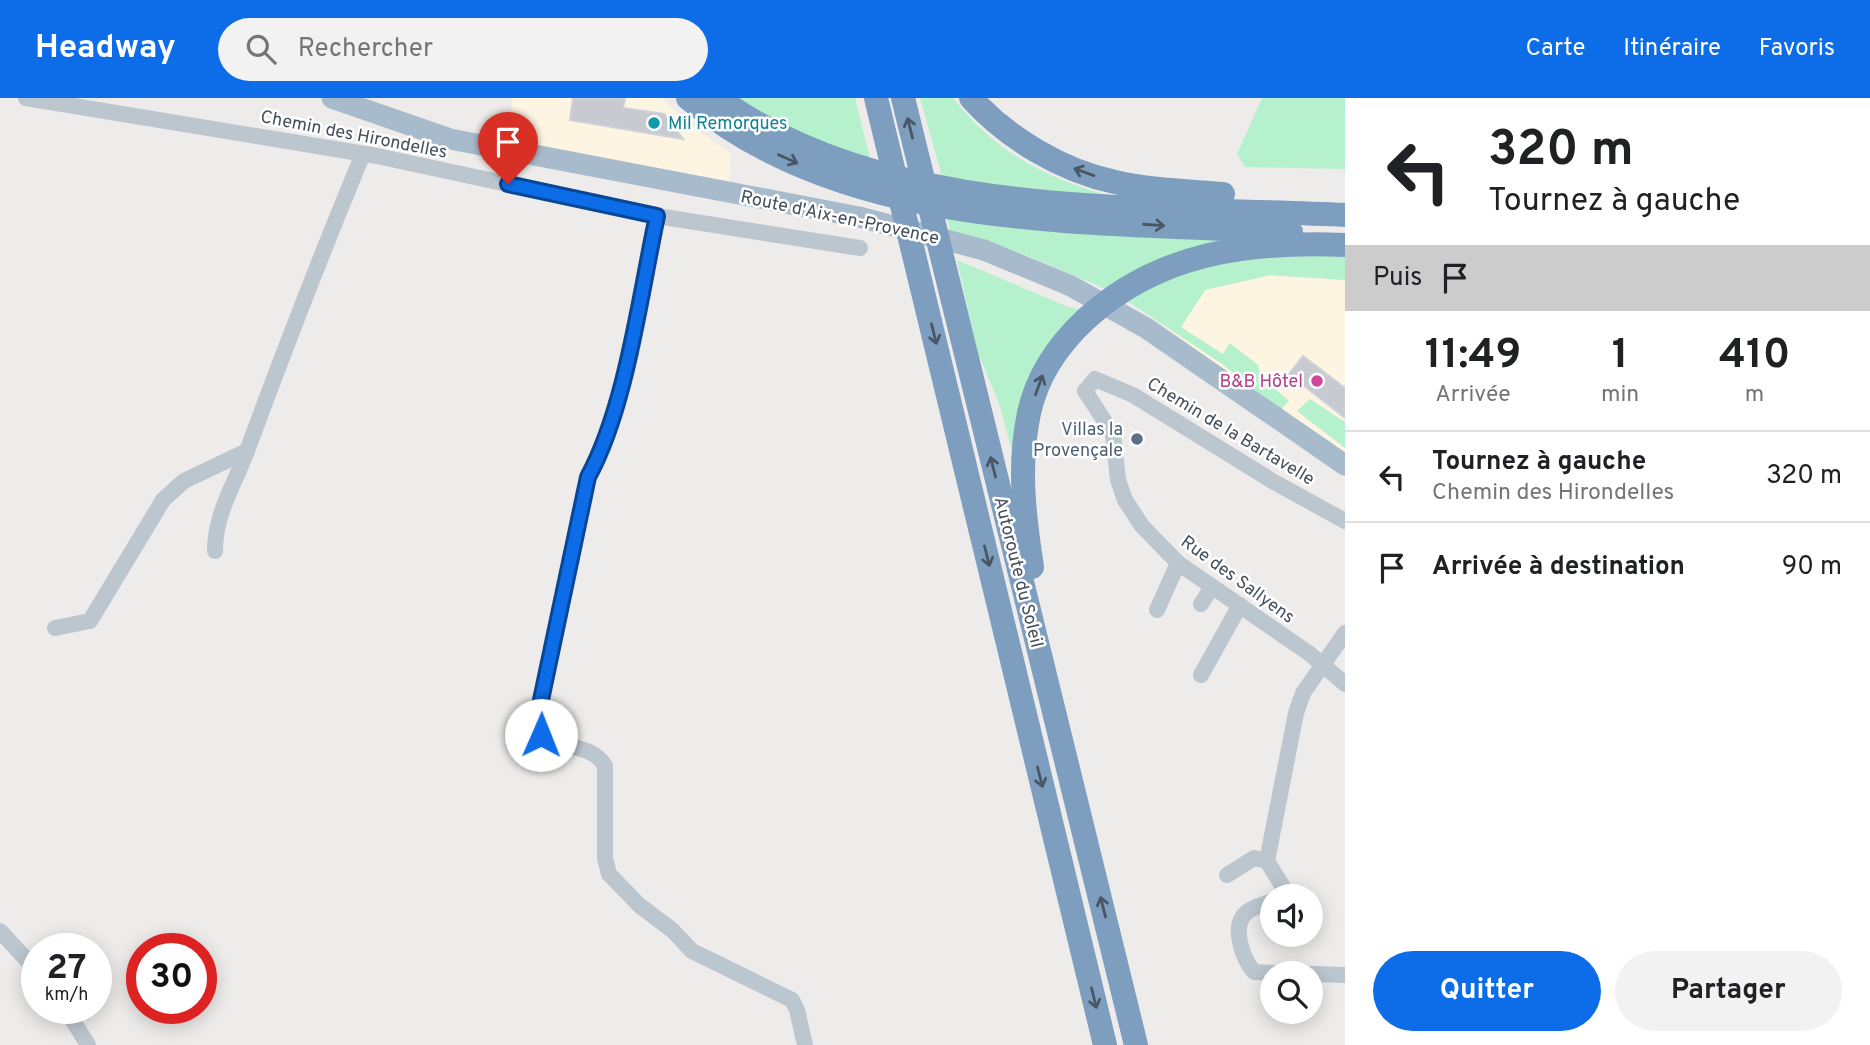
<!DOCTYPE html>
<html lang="fr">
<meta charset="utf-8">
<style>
:root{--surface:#fff;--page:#f2f2f2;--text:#202124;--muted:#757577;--line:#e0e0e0;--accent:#0d6ce7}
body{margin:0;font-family:Overpass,sans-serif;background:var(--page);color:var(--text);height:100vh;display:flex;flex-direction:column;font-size:26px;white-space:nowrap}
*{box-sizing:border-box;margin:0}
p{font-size:23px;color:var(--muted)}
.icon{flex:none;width:38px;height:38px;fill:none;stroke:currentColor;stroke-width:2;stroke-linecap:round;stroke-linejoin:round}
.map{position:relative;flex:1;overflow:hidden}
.drawer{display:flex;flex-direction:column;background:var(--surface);width:525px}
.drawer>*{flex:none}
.top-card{background:#fff;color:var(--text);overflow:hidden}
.tools{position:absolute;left:1260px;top:786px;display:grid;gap:14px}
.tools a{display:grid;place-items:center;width:63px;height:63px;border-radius:50%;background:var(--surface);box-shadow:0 4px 18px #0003;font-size:35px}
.speed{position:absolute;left:21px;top:835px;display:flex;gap:14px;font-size:35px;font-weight:700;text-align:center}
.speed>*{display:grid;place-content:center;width:91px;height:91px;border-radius:50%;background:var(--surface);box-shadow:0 4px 18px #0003;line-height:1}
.speed small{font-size:18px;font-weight:400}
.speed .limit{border:10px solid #d22;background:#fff;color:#111}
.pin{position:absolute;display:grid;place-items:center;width:60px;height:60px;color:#fff;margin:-72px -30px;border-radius:50% 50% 50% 0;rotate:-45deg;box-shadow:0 0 7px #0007}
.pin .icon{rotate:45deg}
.me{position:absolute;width:77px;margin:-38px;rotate:1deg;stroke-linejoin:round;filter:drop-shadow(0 0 5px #0008)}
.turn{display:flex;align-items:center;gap:24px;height:147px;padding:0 28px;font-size:32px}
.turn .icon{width:91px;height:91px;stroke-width:2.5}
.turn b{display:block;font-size:49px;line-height:60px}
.then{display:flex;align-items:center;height:66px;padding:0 28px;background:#0003;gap:14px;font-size:26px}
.eta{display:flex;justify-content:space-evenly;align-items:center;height:119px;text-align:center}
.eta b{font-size:42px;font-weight:700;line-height:49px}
.cta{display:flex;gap:14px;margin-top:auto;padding:14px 28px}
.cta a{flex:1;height:80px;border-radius:42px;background:var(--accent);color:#fff;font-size:28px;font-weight:700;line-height:80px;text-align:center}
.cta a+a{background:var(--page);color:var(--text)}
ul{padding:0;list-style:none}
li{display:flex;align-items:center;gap:21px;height:91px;padding:0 28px;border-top:2px solid var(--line)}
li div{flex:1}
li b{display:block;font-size:26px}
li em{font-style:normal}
header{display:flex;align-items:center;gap:42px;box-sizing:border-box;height:98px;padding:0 35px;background:var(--accent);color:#fff}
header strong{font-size:33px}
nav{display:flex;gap:38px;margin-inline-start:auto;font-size:24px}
.search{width:490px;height:63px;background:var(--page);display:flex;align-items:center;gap:18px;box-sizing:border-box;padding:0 24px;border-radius:38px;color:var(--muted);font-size:26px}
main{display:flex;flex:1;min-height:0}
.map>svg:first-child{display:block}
.commercial{fill:#fdf4e1}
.green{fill:#b4f1cc}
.building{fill:#c7cad1;stroke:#ced1d8;stroke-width:2}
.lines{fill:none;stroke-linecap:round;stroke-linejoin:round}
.minor{stroke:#bbc6cf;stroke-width:16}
.major{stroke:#a8bbcd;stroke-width:21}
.highway{stroke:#7e9ebf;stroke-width:24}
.oneway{stroke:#495764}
.route-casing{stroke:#084696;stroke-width:18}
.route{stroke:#0d6ce7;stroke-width:12}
.culture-dot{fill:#0f9aa8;stroke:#fff;stroke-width:2.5}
.hotel-dot{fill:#d1479c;stroke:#fff;stroke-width:2.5}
.service-dot{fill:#5c6f8a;stroke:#fff;stroke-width:2.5}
.labels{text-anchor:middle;stroke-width:5;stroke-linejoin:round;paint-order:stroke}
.culture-label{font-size:18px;fill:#0d838f;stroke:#fff;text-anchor:start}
.street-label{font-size:18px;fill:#434f5a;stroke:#fff}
.hotel-label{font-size:18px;fill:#b23c85;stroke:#fff;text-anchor:end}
.service-label{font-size:18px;fill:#4e5e75;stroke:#fff;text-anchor:end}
</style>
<header>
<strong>Headway</strong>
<div class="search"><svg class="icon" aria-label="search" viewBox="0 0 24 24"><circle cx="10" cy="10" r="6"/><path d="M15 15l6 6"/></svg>Rechercher</div>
<nav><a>Carte</a><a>Itinéraire</a><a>Favoris</a></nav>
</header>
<main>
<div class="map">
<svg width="1345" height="947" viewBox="0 0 1345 947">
<rect width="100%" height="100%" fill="#eeebeb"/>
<g class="commercial">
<path d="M 512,0 L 661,0 L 687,24 L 731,56 L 729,83 L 509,46 Z"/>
<path d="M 1200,174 L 1345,182 L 1345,361 L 1161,226 Z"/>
</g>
<g class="green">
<path d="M 734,0 L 855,0 L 871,65 L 818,45 Z"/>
<path d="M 920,0 L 953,0 C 997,56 1046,80 1113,99 L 943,82 Z"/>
<path d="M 1262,0 L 1345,0 L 1345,71 L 1245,69 L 1237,56 Z"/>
<path d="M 947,119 L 1252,142 L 1106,191 L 1028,158 L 950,132 Z"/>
<path d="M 1345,153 L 1345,182 L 1271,177 L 1205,192 L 1181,229 L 1223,256 L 1230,245 L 1258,267 L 1261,279 L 1289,303 L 1280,312 L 1222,266 L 1120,198 L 1207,161 Z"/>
<path d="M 957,162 L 1068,209 L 1080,211 L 1012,353 L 999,305 L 978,255 Z"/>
<path d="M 1310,301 L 1345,324 L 1345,350 L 1297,313 Z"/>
</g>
<g class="building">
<path d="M 573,0 L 625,0 L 623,10 L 664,16 L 683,41 L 570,22 Z"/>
<path d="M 1303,258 L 1345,290 L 1345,320 L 1289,276 Z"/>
</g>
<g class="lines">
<g class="minor">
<path d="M 26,0 L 377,58 L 657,118 L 860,150"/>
<path d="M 508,86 L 511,66"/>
<path d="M 657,118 C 640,197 626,310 588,379 L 537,621 L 541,637 C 561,652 592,645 605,668 L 605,760 L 609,776 L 639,807 L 672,832 L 692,853 L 792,902 L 797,912 L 805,947"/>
<path d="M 1345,423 L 1274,384 L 1133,297 L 1095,281 L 1085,293 L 1113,336 L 1118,382 L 1125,402 L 1142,428 L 1178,465 L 1310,556 L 1345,586"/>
<path d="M 215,453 C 215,415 234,388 247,353 C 284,253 322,154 363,56"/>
<path d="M 1201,506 L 1212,489"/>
<path d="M 1157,512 L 1178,465"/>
<path d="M 55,530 L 90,523 L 163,402 L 184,383 L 247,353"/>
<path d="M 1201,577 L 1240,507"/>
<path d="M 1267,763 L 1296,615 L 1303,595 L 1345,535"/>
<path d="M 1227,777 L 1254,760 L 1267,763 L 1283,789 L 1280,798"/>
<path d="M 1272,803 C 1265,806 1253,809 1247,814 C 1230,828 1243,861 1254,874 L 1274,875"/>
<path d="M 0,833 L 37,873"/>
<path d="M 1311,876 L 1345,877"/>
<path d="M 65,910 L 88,947"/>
</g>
<path class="major" d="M 332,0 L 450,41 L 859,119 L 984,152 L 1071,188 L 1146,230 L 1345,367"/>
<g class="highway">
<path d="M 688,0 C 850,136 1092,122 1291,134"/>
<path d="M 718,0 C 889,124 1143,107 1345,117"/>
<path d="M 876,0 L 1105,947"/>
<path d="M 903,0 L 1136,947"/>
<path d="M 971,0 C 1007,40 1062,73 1115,84 C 1150,92 1187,93 1223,96"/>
<path d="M 1032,469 C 1024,417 1018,367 1029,315 C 1037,278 1059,246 1086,221 C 1159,154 1250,143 1345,147"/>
</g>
</g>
<defs><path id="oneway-shaft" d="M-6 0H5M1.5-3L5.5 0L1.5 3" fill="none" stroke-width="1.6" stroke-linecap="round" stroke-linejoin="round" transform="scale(1.75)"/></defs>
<g class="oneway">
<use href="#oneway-shaft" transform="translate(910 30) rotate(-104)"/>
<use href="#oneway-shaft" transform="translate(788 61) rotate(24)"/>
<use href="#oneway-shaft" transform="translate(1084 74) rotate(-160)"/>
<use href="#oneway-shaft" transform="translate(1154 127) rotate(4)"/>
<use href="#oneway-shaft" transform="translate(934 236) rotate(76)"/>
<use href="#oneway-shaft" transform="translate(1039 287) rotate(-70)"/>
<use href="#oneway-shaft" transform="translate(993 369) rotate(-104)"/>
<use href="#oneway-shaft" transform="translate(987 458) rotate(76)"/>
<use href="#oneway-shaft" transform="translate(1040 679) rotate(76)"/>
<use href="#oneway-shaft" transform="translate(1103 809) rotate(-104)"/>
<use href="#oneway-shaft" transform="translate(1094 900) rotate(76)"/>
</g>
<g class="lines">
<g class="route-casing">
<path id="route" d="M 508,86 L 657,118 C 640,197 626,310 588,379 L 537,621 L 541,637"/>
</g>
<use href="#route" class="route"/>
</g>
<circle class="culture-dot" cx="654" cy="25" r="7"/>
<circle class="hotel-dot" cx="1317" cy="283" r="7"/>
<circle class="service-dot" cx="1137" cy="341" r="7"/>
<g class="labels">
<g class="culture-label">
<text x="668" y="31">Mil Remorques</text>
</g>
<g class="street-label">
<text transform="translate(354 36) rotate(11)" y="6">Chemin des Hirondelles</text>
<text transform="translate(840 119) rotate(12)" y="6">Route d'Aix-en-Provence</text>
<text transform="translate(1231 333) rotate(31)" y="6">Chemin de la Bartavelle</text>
<text transform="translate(1019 474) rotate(76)" y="6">Autoroute du Soleil</text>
<text transform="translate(1238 481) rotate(36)" y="6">Rue des Sallyens</text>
</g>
<g class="hotel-label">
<text x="1303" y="289">B&amp;B Hôtel</text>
</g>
<g class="service-label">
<text x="1123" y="337">Villas la<tspan x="1123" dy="21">Provençale</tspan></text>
</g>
</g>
</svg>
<div class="tools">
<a><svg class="icon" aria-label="sound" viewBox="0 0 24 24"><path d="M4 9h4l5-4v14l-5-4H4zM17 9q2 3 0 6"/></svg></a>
<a><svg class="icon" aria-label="search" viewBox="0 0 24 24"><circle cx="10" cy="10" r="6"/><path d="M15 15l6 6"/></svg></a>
</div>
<div class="speed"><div>27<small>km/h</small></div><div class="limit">30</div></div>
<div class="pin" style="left:508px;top:86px;background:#d93025"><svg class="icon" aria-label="arrive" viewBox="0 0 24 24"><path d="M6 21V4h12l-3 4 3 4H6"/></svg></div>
<svg class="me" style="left:541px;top:637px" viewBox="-20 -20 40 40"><circle r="19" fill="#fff"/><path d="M0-13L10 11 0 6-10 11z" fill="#0d6ce7"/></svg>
</div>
<section class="drawer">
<div class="top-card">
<div class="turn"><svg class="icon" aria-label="left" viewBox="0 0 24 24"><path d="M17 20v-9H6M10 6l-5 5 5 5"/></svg><div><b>320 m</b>Tournez à gauche</div></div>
<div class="then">Puis<svg class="icon" aria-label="arrive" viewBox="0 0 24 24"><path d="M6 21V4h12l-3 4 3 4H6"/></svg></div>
</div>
<div class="eta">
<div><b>11:49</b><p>Arrivée</p></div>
<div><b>1</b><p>min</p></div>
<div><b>410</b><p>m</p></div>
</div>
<ul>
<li><svg class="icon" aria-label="left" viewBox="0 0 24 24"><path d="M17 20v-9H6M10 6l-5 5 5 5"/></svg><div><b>Tournez à gauche</b><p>Chemin des Hirondelles</p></div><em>320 m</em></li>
<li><svg class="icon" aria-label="arrive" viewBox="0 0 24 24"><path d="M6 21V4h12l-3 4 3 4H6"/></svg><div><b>Arrivée à destination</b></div><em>90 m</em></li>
</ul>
<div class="cta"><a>Quitter</a><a>Partager</a></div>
</section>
</main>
